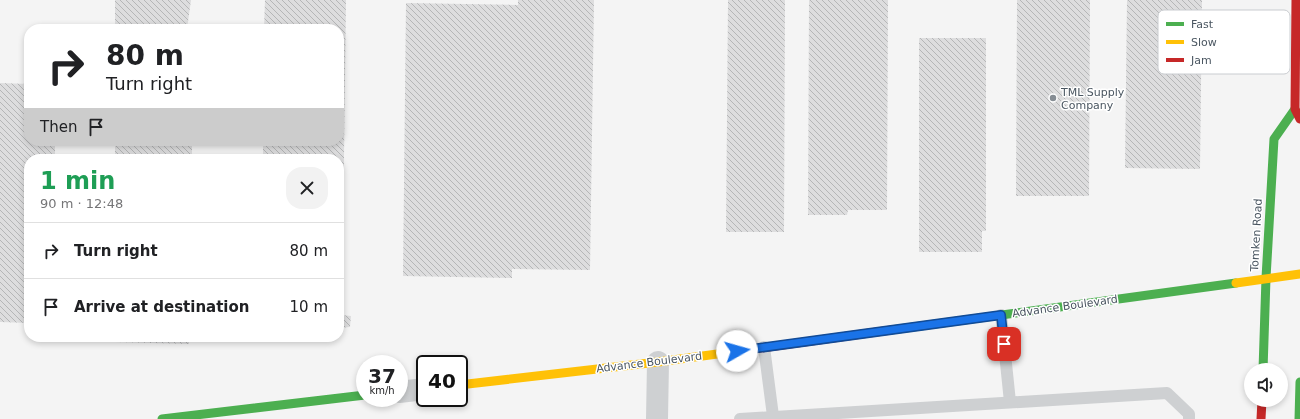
<!DOCTYPE html>
<meta charset="utf-8">
<style>
:root{--surface:#fff;--page:#f2f2f2;--text:#202124;--muted:#757577;--line:#e0e0e0}
body{margin:0;font-family:"DejaVu Sans",sans-serif;background:var(--page);color:var(--text);height:100vh;display:flex;flex-direction:column;font-size:15px;white-space:nowrap}
*{box-sizing:border-box;margin:0}
p{font-size:13px;color:var(--muted)}
.icon{flex:none;width:22px;height:22px;fill:none;stroke:currentColor;stroke-width:2;stroke-linecap:round;stroke-linejoin:round}
.map{position:relative;flex:1;overflow:hidden}
.drawer{position:absolute;left:24px;top:154px;width:320px;height:188px;display:flex;flex-direction:column;background:var(--surface);border-radius:16px;box-shadow:0 2px 6px #0003}
.drawer>*{flex:none}
.hud{position:absolute;left:24px;top:24px;width:320px;height:122px;border-radius:16px;box-shadow:0 2px 6px #0003;background:#fff;color:var(--text);overflow:hidden}
.controls{position:absolute;left:1244px;top:363px;display:grid;gap:8px}
.controls a{display:grid;place-items:center;width:44px;height:44px;border-radius:50%;background:var(--surface);box-shadow:0 2px 6px #0003;font-size:20px}
.speed{position:absolute;left:356px;top:355px;display:flex;gap:8px;font-size:20px;font-weight:700;text-align:center}
.speed>*{display:grid;place-content:center;width:52px;height:52px;border-radius:50%;background:var(--surface);box-shadow:0 2px 6px #0003;line-height:1}
.speed small{font-size:10px;font-weight:400}
.speed .limit{border:2px solid #111;border-radius:6px;background:#fff;color:#111}
.pin{position:absolute;display:grid;place-items:center;width:34px;height:34px;color:#fff;margin:-17px;border-radius:8px;box-shadow:0 2px 6px #0006}
.me{position:absolute;width:44px;margin:-22px;rotate:83deg;stroke-linejoin:round;filter:drop-shadow(0 0 3px #0008)}
.turn{display:flex;align-items:center;gap:14px;height:84px;padding:0 16px;font-size:18px}
.turn .icon{width:52px;height:52px;stroke-width:2.5}
.turn b{display:block;font-size:28px;line-height:34px}
.then{display:flex;align-items:center;height:38px;padding:0 16px;background:#0003;gap:8px;font-size:15px}
.round{display:grid;place-items:center;flex:none;width:42px;height:42px;border-radius:16px;background:var(--page)}
.headline{display:flex;align-items:center;justify-content:space-between;height:68px;padding:0 16px}
h1{font-size:24px;font-weight:700;line-height:30px;color:#1e9e55}
ul{padding:0;list-style:none}
li{display:flex;align-items:center;gap:12px;height:56px;padding:0 16px;border-top:1px solid var(--line)}
li div{flex:1}
li b{display:block;font-size:15px}
li em{font-style:normal}
.map>svg:first-child{display:block}
.building{fill:url(#building-back-hatch)}
.lines{fill:none;stroke-linecap:round;stroke-linejoin:round}
.lane{stroke:#ced0d2;stroke-width:12}
.street{stroke:#ced0d2;stroke-width:22}
.fast{stroke:#4caf50;stroke-width:9}
.slow{stroke:#ffc107;stroke-width:9}
.jam{stroke:#c62828;stroke-width:9}
.route-casing{stroke:#114b97;stroke-width:10}
.route{stroke:#1a73e8;stroke-width:7}
.poi-dot{fill:#868d94;stroke:#fff;stroke-width:1.5}
.labels{text-anchor:middle;stroke-width:3;stroke-linejoin:round;paint-order:stroke}
.poi-label{font-size:11px;fill:#4a5661;stroke:#fff;text-anchor:start}
.street-label{font-size:11px;fill:#4a5661;stroke:#fff}
.key{fill:#fff;stroke:#c9ccd0;stroke-width:1}
.key-label{font-size:11px;fill:#4a5661}
</style>
<div class="map">
<svg width="1300" height="419" viewBox="0 0 1300 419">
<defs>
<pattern id="building-back-hatch" width="6" height="6" patternUnits="userSpaceOnUse"><rect width="6" height="6" fill="#ddddde"/><path d="M-1 5l2 2M0 0l6 6M5-1l2 2" fill="none" stroke="#b5b6b7"/></pattern>
</defs>
<rect width="100%" height="100%" fill="#f4f4f4"/>
<g class="building">
<path d="M 115,0 L 191,0 L 187,29 L 115,29 Z"/>
<path d="M 265,0 L 346,0 L 342,315 L 351,316 L 350,327 L 339,328 L 339,159 L 263,159 L 263,141 L 339,141 L 339,29 L 264,29 Z"/>
<path d="M 518,0 L 594,0 L 590,270 L 512,269 L 512,278 L 403,276 L 406,3 L 518,5 Z"/>
<path d="M 728,0 L 785,0 L 784,232 L 726,232 Z"/>
<path d="M 809,0 L 888,0 L 887,210 L 848,210 L 847,215 L 808,215 Z"/>
<path d="M 1017,0 L 1090,0 L 1089,196 L 1016,196 Z"/>
<path d="M 1127,0 L 1202,0 L 1200,169 L 1125,168 Z"/>
<path d="M 919,38 L 986,38 L 986,231 L 982,231 L 982,252 L 919,252 Z"/>
<path d="M 0,83 L 29,84 L 29,141 L 55,141 L 55,159 L 29,159 L 29,323 L 0,322 Z"/>
<rect x="115" y="141" width="77" height="18"/>
<path d="M 115,337 L 189,337 L 189,344 L 115,342 Z"/>
</g>
<g class="lines">
<g class="lane">
<path d="M 1001,315 L 1010,402"/>
<path d="M 764,347 L 773,416"/>
<path d="M 740,419 L 1167,393 L 1189,414 L 1189,419"/>
</g>
<g class="street">
<path d="M 399,392 L 425,389"/>
<path d="M 657,419 L 658,362"/>
</g>
<g class="fast">
<path d="M 891,330 L 1236,283"/>
<path d="M 1263,370 L 1266,278 L 1274,139 L 1295,109"/>
<path d="M 162,419 L 365,395"/>
<path d="M 1299,419 L 1300,382"/>
</g>
<g class="slow">
<path d="M 1236,283 L 1300,274"/>
<path d="M 459,385 L 658,362 L 732,352"/>
</g>
<g class="jam">
<path d="M 1296,0 L 1295,109 L 1300,119"/>
<path d="M 732,352 L 891,330"/>
<path d="M 1261,419 L 1262,400"/>
</g>
</g>
<g class="lines">
<g class="route-casing">
<path id="route" d="M 737,351 L 1001,315 L 1004,344"/>
</g>
<use href="#route" class="route"/>
</g>
<circle class="poi-dot" cx="1053" cy="98" r="4"/>
<g class="labels">
<g class="poi-label">
<text x="1061" y="96">TML Supply<tspan x="1061" dy="13">Company</tspan></text>
</g>
<g class="street-label">
<text transform="translate(1256 235) rotate(-87)" y="4">Tomken Road</text>
<text transform="translate(1065 306) rotate(-8)" y="4">Advance Boulevard</text>
<text transform="translate(649 362) rotate(-7)" y="4">Advance Boulevard</text>
</g>
</g>
<rect x="1158" y="10" width="132" height="64" rx="6" class="key"/>
<rect x="1166" y="22" width="18" height="4" fill="#4caf50"/>
<rect x="1166" y="40" width="18" height="4" fill="#ffc107"/>
<rect x="1166" y="58" width="18" height="4" fill="#c62828"/>
<g class="key-label">
<text x="1191" y="28">Fast</text>
<text x="1191" y="46">Slow</text>
<text x="1191" y="64">Jam</text>
</g>
</svg>
<div class="controls">
<a><svg class="icon" aria-label="sound" viewBox="0 0 24 24"><path d="M4 9h4l5-4v14l-5-4H4zM17 9q2 3 0 6"/></svg></a>
</div>
<div class="speed"><div>37<small>km/h</small></div><div class="limit">40</div></div>
<div class="pin" style="left:1004px;top:344px;background:#d93025"><svg class="icon" aria-label="arrive" viewBox="0 0 24 24"><path d="M6 21V4h12l-3 4 3 4H6"/></svg></div>
<svg class="me" style="left:737px;top:351px" viewBox="-20 -20 40 40"><circle r="19" fill="#fff"/><path d="M0-13L10 11 0 6-10 11z" fill="#1a73e8"/></svg>
<div class="hud">
<div class="turn"><svg class="icon" aria-label="right" viewBox="0 0 24 24"><path d="M7 20v-9h11M14 6l5 5-5 5"/></svg><div><b>80 m</b>Turn right</div></div>
<div class="then">Then<svg class="icon" aria-label="arrive" viewBox="0 0 24 24"><path d="M6 21V4h12l-3 4 3 4H6"/></svg></div>
</div>
<section class="drawer">
<div class="headline"><div><h1>1 min</h1><p>90 m · 12:48</p></div><a class="round"><svg class="icon" aria-label="close" viewBox="0 0 24 24"><path d="M6 6l12 12M18 6L6 18"/></svg></a></div>
<ul>
<li><svg class="icon" aria-label="right" viewBox="0 0 24 24"><path d="M7 20v-9h11M14 6l5 5-5 5"/></svg><div><b>Turn right</b></div><em>80 m</em></li>
<li><svg class="icon" aria-label="arrive" viewBox="0 0 24 24"><path d="M6 21V4h12l-3 4 3 4H6"/></svg><div><b>Arrive at destination</b></div><em>10 m</em></li>
</ul>
</section>
</div>
